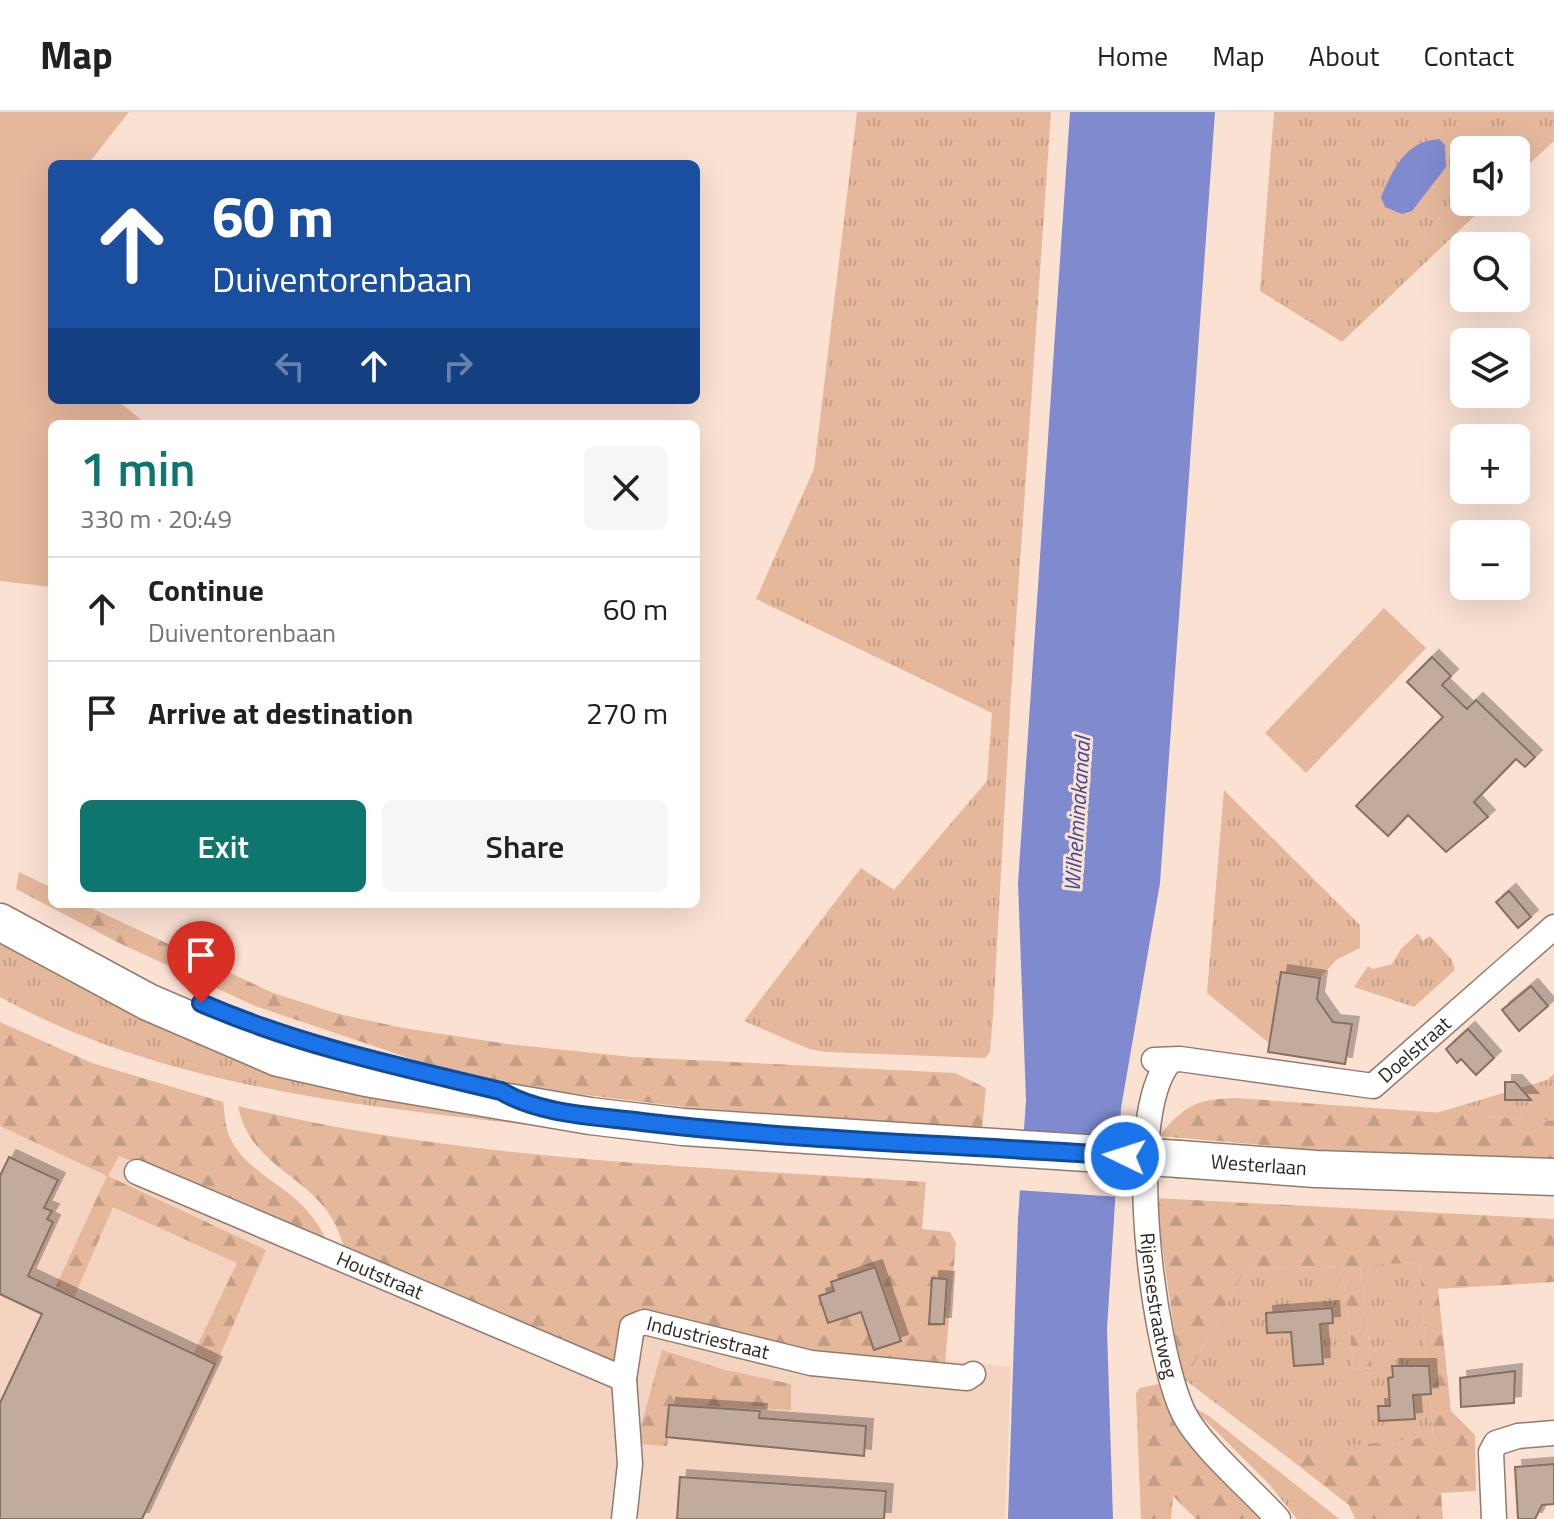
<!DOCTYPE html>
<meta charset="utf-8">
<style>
:root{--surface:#fff;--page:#f6f6f6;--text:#202124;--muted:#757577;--line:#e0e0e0;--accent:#0f766e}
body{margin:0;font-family:"Titillium Web",sans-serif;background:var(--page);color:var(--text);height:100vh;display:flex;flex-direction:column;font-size:30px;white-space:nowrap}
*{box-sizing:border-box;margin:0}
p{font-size:26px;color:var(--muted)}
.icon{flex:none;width:44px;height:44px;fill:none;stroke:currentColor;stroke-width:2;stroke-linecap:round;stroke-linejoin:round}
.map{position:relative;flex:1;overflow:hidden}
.panel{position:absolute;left:48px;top:308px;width:652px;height:488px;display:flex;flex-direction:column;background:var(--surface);border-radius:12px;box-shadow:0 8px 32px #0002}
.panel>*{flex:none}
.hud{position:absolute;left:48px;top:48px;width:652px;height:244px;border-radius:12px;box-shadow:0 8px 32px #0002;background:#1a4fa0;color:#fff;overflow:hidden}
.fabs{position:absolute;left:1450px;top:24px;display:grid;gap:16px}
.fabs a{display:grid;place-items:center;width:80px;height:80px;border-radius:12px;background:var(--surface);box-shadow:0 8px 32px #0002;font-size:40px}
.pin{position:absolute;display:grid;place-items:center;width:68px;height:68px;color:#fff;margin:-82px -34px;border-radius:50% 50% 50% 0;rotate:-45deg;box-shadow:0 0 8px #0007}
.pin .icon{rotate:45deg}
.me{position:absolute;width:88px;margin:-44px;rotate:274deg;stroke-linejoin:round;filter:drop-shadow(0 0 6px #0008)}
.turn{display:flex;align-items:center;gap:28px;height:168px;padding:0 32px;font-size:36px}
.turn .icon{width:104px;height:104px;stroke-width:2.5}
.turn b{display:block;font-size:56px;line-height:68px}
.lanes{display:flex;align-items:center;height:76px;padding:0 32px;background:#0003;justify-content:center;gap:40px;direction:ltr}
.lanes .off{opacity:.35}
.round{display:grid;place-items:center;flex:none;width:84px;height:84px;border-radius:12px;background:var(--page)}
.summary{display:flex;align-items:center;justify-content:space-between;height:136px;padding:0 32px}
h1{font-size:48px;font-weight:600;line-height:60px;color:var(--accent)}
.button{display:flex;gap:16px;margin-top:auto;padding:16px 32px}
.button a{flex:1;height:92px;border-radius:12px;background:var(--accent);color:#fff;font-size:32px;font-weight:600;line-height:92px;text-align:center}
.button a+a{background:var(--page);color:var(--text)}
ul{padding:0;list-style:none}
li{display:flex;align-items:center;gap:24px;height:104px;padding:0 32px;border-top:2px solid var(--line)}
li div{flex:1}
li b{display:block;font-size:30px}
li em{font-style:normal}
header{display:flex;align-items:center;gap:48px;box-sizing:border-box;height:112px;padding:0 40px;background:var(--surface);border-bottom:2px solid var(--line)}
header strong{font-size:38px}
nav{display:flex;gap:44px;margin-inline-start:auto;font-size:28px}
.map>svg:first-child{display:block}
.built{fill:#f4d4c1}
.grass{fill:url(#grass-tufts)}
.forest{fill:url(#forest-firs)}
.park{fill:#e5b89c}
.water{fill:#7f8acf}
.pier{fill:#fae1d2}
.building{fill:#c2aa9c;stroke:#866f62;stroke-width:2;filter:url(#shadow)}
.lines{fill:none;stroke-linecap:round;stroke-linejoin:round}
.minor-casing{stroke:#917b6d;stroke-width:27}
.primary-casing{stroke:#917b6d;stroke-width:39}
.minor{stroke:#fff;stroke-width:24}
.primary{stroke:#fff;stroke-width:36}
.primary-bridge-casing{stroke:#917b6d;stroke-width:39;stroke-linecap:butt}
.primary-bridge{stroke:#fff;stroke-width:36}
.route-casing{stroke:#114b97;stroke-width:20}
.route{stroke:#1a73e8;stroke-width:14}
.labels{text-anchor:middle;stroke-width:6;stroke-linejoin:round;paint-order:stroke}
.street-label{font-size:20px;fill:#2e251f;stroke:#fae1d2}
.water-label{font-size:22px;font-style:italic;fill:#404799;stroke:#fae1d2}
</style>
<header>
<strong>Map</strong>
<nav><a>Home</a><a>Map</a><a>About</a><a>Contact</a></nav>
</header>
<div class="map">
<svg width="1554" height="1407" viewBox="0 0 1554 1407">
<defs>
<pattern id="grass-tufts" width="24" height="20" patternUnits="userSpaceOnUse" patternTransform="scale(2)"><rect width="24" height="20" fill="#e5b89c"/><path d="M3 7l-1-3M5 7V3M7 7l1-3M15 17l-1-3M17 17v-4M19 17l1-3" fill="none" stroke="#c59e86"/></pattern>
<pattern id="forest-firs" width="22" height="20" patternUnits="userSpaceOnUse" patternTransform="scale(2)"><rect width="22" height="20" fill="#e5b89c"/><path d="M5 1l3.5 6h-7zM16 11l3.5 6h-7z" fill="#c59e86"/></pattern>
<filter id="shadow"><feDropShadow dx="7" dy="-7" stdDeviation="0" flood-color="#0004"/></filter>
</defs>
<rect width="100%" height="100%" fill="#fae1d2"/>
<path class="built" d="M 0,993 L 611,1246 L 632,1179 L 901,1243 L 1011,1255 L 1005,1407 L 0,1407 Z"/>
<g class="grass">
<path d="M 857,0 L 1051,0 L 1011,582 L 993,904 L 990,940 L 985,946 L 826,940 L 809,937 L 744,909 L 861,756 L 894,778 L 987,669 L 992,601 L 756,487 L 814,357 Z"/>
<path d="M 1274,0 L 1554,0 L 1554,29 L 1516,64 L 1516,38 L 1464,38 L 1464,90 L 1489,90 L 1342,230 L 1260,179 Z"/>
<path d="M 1224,678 L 1360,813 L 1360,836 L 1336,848 L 1320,866 L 1281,860 L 1269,931 L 1207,881 Z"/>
<path d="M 1418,821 L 1423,829 L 1430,824 L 1452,848 L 1455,858 L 1414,895 L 1354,875 L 1368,854 L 1373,857 L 1392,852 L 1401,837 Z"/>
<path d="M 0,826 L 79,868 L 556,1016 C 370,995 166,977 0,885 Z"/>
<path d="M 1554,962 L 1554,1009 L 1436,1001 L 1547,968 Z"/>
<path d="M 1419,1150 L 1433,1326 L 1282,1341 L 1185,1268 L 1245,1158 L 1342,1154 L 1354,1258 L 1372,1256 L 1360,1153 Z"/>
<path d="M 1191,1294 L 1209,1304 L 1339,1407 L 1297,1407 L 1269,1372 Z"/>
</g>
<g class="forest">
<path d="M 19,760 L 52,776 L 52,792 L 83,792 L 273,881 L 339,902 L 403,916 L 508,932 L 632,945 L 955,961 L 986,976 L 982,1016 L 692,996 L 522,975 L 415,948 L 255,894 L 117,830 L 16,777 Z"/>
<path d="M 0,910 L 92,951 L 223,990 C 225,1003 225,1017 231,1028 C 253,1069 304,1076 326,1128 L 119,1044 L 108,1064 L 266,1138 L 210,1266 L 187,1255 L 237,1151 L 113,1095 L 69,1197 L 49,1189 L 107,1064 L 0,1014 Z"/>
<path d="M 1237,986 L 1554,1009 L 1554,1048 L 1388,1044 L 1159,1024 C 1185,993 1196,987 1237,986 Z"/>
<path d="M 238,994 C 462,1049 697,1054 926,1070 L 922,1117 L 950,1120 L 956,1131 L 945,1251 L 828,1244 L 640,1196 L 635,1199 L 619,1252 L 344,1136 C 327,1063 252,1064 238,994 Z"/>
<path d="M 1155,1086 L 1554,1107 L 1554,1170 L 1438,1177 L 1451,1299 L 1475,1323 L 1476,1379 L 1441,1381 L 1443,1407 L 1355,1407 L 1349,1393 L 1282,1341 L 1433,1325 L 1419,1150 L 1360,1154 L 1372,1256 L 1354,1258 L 1342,1154 L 1245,1158 L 1185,1268 L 1181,1265 Z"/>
<path d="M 662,1238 L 722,1257 L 791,1272 L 791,1298 L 672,1295 L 667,1334 L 636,1332 Z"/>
<path d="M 1159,1272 L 1165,1274 L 1267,1407 L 1196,1407 L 1173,1384 L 1171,1407 L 1141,1407 L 1136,1281 L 1140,1276 Z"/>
</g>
<g class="park">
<path d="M 0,0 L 129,0 L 88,52 L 52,52 L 52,288 L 117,288 L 146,312 L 52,312 L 52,475 L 0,469 Z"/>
<path d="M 1384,496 L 1426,536 L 1306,661 L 1265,621 Z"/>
</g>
<g class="water">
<path d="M 1070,0 L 1215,0 L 1160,771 L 1121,996 L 1107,1217 L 1113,1407 L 1008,1407 L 1018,1107 L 1026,988 L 1018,771 Z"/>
<path d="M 1439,27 L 1445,33 L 1446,55 L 1412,99 L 1402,102 L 1385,95 L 1381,85 C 1393,58 1405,29 1439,27 Z"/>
</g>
<path class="pier" d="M 1020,1018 L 1124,1025 L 1120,1085 L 1016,1078 Z"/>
<g class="building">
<path d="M 1432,545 L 1451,564 L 1442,573 L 1467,597 L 1476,588 L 1535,645 L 1525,655 L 1516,647 L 1474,690 L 1488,705 L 1446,740 L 1408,703 L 1388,724 L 1356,694 L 1443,605 L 1407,570 Z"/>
<path d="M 1509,779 L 1531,805 L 1518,816 L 1496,790 Z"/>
<path d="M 1281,860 L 1320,866 L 1317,887 L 1333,910 L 1352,912 L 1345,952 L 1268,940 Z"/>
<path d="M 1531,874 L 1548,894 L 1519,919 L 1502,898 Z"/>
<path d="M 1468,917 L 1494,946 L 1476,963 L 1461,947 L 1457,951 L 1446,937 Z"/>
<path d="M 1505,970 L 1515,970 L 1531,988 L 1505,988 Z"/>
<path d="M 9,1045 L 58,1068 L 44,1096 L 52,1099 L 47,1107 L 53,1110 L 28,1164 L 215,1252 L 142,1407 L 0,1407 L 0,1291 L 42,1202 L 0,1182 L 0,1064 Z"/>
<path d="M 875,1155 L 901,1229 L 874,1238 L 861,1200 L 828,1211 L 819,1184 L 834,1179 L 831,1170 Z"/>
<path d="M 932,1166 L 947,1167 L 944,1212 L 929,1212 Z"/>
<path d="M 1332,1196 L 1333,1211 L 1320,1212 L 1323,1252 L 1294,1254 L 1291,1220 L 1267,1221 L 1266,1201 Z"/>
<path d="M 1392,1254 L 1429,1254 L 1431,1282 L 1413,1283 L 1415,1307 L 1379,1309 L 1378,1294 L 1390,1294 L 1388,1266 L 1393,1265 Z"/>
<path d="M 1515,1259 L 1514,1291 L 1461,1295 L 1460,1266 Z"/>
<path d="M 669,1293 L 760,1299 L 759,1306 L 866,1314 L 864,1344 L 666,1325 Z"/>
<path d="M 1554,1352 L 1554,1392 L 1542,1393 L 1535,1407 L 1518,1407 L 1515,1355 Z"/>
<path d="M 680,1365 L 886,1379 L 884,1407 L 677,1407 Z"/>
</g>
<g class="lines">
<g class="minor-casing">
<g id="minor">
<path id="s1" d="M 1154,948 L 1180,947 L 1373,974 L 1554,815"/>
<path id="s2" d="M 1170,949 C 1122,1004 1153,1238 1184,1302 C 1201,1335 1252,1378 1278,1407"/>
<path id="s3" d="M 137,1060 L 624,1267"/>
<path id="s4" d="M 624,1407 L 630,1352 L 624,1267 L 632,1215 L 644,1210 L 811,1251 L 967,1266 L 973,1262"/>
<path d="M 1494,1407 L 1491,1340 L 1496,1331 L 1518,1324 L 1554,1321"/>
</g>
</g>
<g class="primary-casing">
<g id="primary">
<path d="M 0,810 L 148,890 L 278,946 L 366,966 L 590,1004 L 683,1015 L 962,1033"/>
<path id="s5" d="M 1179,1047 L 1316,1057 L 1554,1065"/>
</g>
</g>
<use href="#minor" class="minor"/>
<use href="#primary" class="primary"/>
<g class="primary-bridge-casing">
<path id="primary-bridge" d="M 962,1033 L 1179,1047"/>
</g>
<use href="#primary-bridge" class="primary-bridge"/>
</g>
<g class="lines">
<g class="route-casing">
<path id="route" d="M 201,891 C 297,933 400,955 501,979 C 540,1003 597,1004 642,1010 C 802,1029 965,1033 1125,1044"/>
</g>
<use href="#route" class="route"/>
</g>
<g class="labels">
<g class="street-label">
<text dy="7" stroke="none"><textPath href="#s1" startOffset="276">Doelstraat</textPath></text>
<text dy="7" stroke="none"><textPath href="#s5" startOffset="80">Westerlaan</textPath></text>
<text dy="7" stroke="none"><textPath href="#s3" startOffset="264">Houtstraat</textPath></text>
<text dy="7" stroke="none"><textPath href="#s2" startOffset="250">Rijensestraatweg</textPath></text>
<text dy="7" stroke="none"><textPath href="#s4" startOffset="272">Industriestraat</textPath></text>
</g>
<g class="water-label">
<text transform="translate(1077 702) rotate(-86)" y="8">Wilhelminakanaal</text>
</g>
</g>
</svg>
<div class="fabs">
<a><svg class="icon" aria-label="sound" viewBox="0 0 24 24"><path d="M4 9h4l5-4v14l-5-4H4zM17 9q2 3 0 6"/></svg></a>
<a><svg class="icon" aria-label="search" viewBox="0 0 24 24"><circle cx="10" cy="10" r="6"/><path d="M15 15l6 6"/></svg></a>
<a><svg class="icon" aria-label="layers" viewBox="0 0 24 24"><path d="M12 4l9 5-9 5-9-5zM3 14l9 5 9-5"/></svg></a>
<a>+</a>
<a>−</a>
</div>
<div class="pin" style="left:201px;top:891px;background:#d93025"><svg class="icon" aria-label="arrive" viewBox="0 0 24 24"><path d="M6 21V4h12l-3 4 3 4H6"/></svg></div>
<svg class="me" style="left:1125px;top:1044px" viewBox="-20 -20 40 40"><circle r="17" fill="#1a73e8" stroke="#fff" stroke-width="3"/><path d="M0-11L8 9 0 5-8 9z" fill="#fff"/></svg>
<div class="hud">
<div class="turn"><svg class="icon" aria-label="ahead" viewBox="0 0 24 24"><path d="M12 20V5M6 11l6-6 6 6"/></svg><div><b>60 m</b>Duiventorenbaan</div></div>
<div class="lanes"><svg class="icon off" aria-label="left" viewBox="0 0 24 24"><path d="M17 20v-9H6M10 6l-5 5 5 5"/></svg><svg class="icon" aria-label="ahead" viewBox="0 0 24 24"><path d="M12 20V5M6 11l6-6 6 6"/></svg><svg class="icon off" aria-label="right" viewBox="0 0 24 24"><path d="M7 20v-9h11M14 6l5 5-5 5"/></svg></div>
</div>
<section class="panel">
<div class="summary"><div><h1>1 min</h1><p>330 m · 20:49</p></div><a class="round"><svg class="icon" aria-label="close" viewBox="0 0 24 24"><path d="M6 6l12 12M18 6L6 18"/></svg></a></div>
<ul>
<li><svg class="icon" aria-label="ahead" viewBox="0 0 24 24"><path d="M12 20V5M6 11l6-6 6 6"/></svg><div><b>Continue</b><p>Duiventorenbaan</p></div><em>60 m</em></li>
<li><svg class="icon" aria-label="arrive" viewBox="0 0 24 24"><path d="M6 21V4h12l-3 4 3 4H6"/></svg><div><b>Arrive at destination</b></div><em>270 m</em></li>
</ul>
<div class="button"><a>Exit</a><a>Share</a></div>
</section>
</div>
